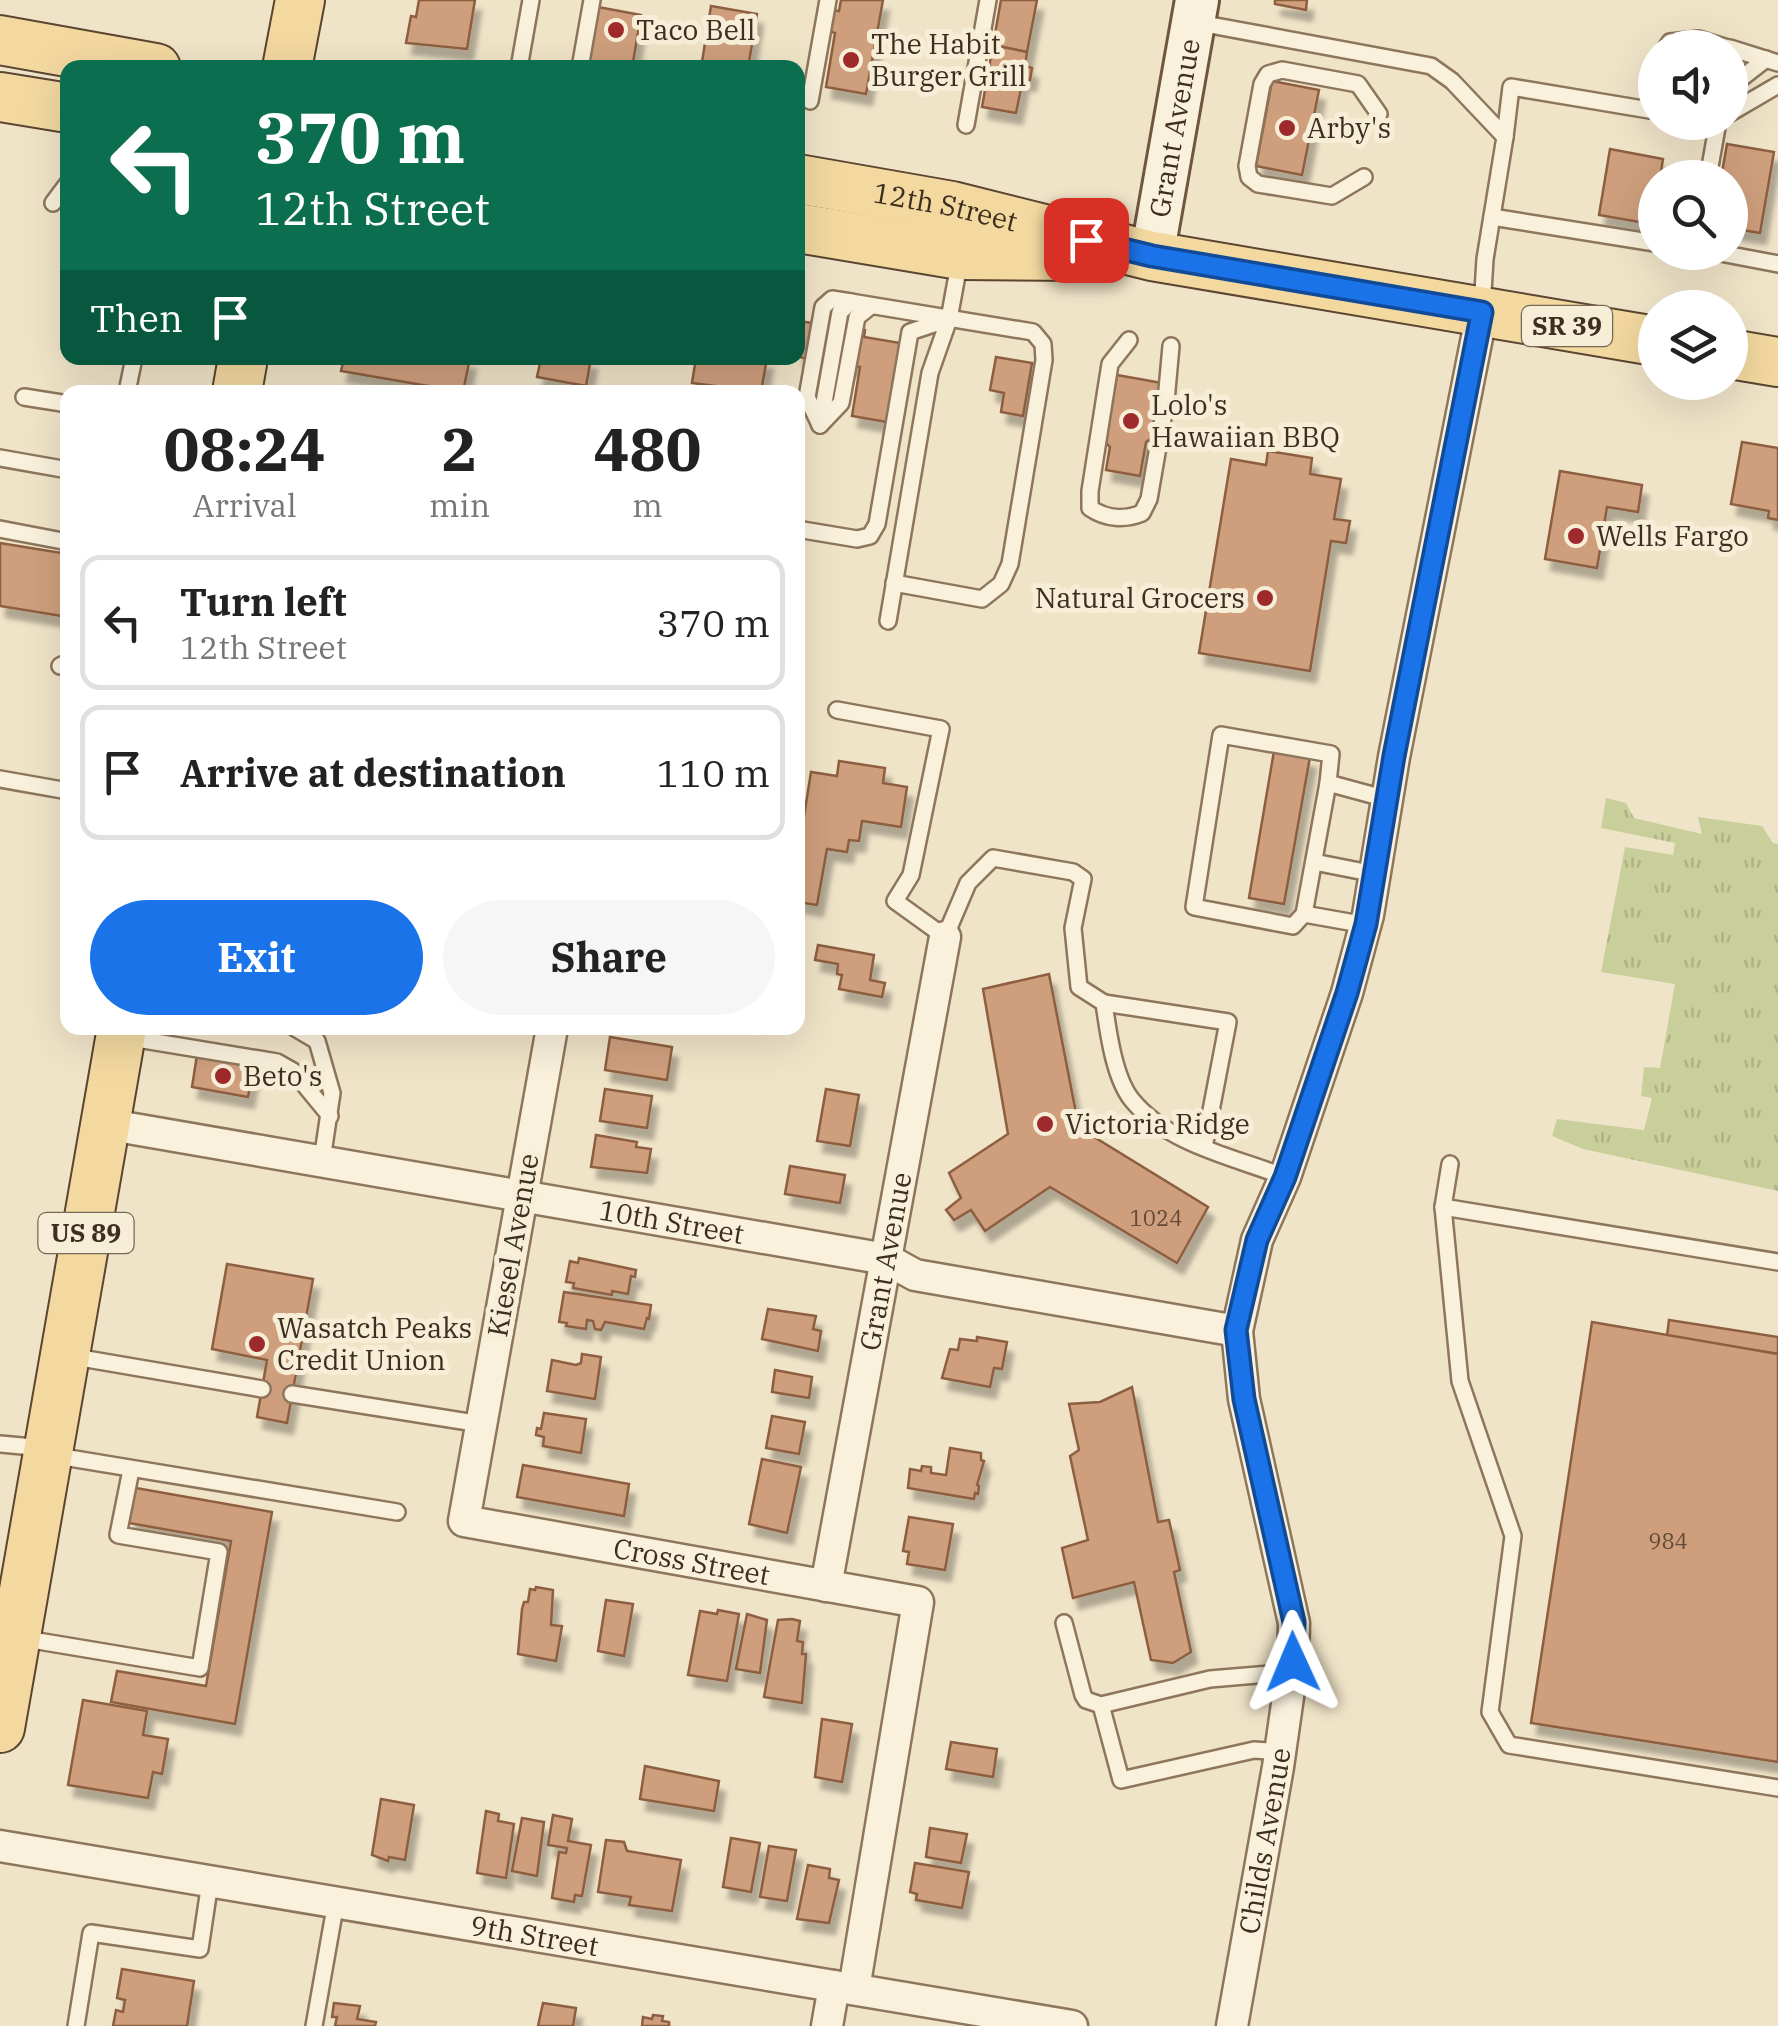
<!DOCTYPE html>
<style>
:root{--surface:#fff;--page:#f6f6f6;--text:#222;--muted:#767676;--line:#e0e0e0;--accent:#1a73e8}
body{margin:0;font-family:"IBM Plex Serif",serif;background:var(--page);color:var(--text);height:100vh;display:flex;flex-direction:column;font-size:38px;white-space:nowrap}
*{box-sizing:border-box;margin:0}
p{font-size:32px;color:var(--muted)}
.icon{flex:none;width:55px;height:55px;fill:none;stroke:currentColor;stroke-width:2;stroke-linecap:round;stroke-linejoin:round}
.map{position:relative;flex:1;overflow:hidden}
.panel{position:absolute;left:60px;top:385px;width:745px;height:650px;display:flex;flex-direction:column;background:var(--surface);border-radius:20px;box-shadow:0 10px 40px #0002}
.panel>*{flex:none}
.hud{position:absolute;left:60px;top:60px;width:745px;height:305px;border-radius:20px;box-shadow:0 10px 40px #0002;background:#0b6e4f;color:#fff;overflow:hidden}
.controls{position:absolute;left:1638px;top:30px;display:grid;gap:20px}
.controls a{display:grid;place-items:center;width:110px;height:110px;border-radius:50%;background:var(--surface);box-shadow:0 10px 40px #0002;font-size:50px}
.pin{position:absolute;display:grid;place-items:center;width:85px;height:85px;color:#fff;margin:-42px;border-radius:20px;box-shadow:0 5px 15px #0006}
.me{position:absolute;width:110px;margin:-55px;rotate:359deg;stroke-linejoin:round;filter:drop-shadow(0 0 8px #0008)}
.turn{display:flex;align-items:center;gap:35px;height:210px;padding:0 30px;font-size:45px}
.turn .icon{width:130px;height:130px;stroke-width:2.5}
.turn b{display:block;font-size:70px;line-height:85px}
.then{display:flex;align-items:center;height:95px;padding:0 30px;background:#0003;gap:20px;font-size:38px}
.eta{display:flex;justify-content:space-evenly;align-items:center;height:170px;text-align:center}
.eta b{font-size:60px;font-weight:800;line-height:70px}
.button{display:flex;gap:20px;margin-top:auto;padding:20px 30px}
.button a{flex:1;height:115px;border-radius:60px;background:var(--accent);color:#fff;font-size:40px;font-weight:800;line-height:115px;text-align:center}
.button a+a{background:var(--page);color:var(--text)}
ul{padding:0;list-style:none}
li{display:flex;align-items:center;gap:30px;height:135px;margin:0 20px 15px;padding:0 10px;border:5px solid var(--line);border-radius:20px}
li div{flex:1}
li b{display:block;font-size:38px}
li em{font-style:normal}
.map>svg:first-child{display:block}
.grass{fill:url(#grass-tufts)}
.building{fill:#cf9f7d;stroke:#8d5f41;stroke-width:2.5;filter:url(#shadow)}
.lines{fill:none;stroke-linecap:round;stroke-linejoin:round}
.lane-casing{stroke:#8d765c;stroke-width:20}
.street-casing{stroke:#8d765c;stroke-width:35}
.secondary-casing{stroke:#6f573f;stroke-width:48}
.primary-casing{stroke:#5b4430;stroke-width:52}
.lane{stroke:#faf1dc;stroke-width:15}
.street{stroke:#faf1dc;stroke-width:30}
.secondary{stroke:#faf1dc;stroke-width:42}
.primary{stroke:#f3d9a0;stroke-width:48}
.route-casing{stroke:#114b97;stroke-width:25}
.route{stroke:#1a73e8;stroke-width:18}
.poi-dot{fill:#9e2a2b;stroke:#f7eed8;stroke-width:4}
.labels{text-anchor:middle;stroke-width:10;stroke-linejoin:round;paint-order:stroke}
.number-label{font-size:22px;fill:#624a37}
.shield{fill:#f7eed8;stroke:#756857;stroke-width:2.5}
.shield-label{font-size:25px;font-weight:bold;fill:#3d2e20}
.poi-label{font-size:28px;fill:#3d2e20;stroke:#f7eed8;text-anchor:start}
.street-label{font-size:28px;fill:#3d2e20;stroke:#f7eed8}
</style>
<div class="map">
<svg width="1778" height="2026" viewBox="0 0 1778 2026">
<defs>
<pattern id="grass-tufts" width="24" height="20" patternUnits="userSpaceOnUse" patternTransform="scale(2.5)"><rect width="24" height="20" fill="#c9cf9b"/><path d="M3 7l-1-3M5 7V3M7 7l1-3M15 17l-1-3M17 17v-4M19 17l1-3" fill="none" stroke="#aeb285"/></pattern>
<filter id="shadow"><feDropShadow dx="6" dy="11" stdDeviation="2.5" flood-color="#0004"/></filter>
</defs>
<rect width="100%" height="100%" fill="#f0e4c8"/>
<path class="grass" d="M 1606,798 L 1626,803 L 1634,818 L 1702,834 L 1698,817 L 1762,826 L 1773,843 L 1778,844 L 1778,1191 L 1583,1149 L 1552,1136 L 1557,1119 L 1644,1130 L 1652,1098 L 1641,1096 L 1644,1067 L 1660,1068 L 1675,984 L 1601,972 L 1625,847 L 1673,855 L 1675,843 L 1601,828 Z"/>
<g class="building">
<path d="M 419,0 L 475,0 L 467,49 L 406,43 L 411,16 L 416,17 Z"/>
<path d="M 841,0 L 883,0 L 866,94 L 826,87 L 835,33 L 829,31 L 832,10 L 839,11 Z"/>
<path d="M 1001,0 L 1037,0 L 1027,52 L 993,45 Z"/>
<path d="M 1275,0 L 1307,0 L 1306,10 L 1275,4 Z"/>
<path d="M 711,6 L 757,14 L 748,68 L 701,68 Z"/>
<path d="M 598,7 L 641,15 L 632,68 L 588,67 Z"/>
<path d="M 993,45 L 1027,52 L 1025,66 L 1032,68 L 1030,80 L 1023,79 L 1016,113 L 982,107 Z"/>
<path d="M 1272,81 L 1319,90 L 1302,175 L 1256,166 Z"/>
<path d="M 1727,144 L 1774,152 L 1760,233 L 1730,228 L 1730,178 L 1721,178 Z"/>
<path d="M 1610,149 L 1663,159 L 1660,178 L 1655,178 L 1651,224 L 1599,215 Z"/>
<path d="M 798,321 L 865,330 L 864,337 L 900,343 L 887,422 L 852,416 L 860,367 L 798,357 Z"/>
<path d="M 996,357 L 1032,363 L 1023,416 L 1001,412 L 1004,393 L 990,390 Z"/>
<path d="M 344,358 L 470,358 L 463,392 L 341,371 Z"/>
<path d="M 541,358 L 591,358 L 586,386 L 537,377 Z"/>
<path d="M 696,358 L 767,358 L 761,392 L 692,383 Z"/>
<path d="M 1117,375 L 1162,383 L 1152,438 L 1146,442 L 1140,476 L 1106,470 L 1110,447 L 1104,441 Z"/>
<path d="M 1742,442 L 1778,448 L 1778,520 L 1768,518 L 1769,511 L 1731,504 Z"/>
<path d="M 1268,451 L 1312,458 L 1310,474 L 1341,479 L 1334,519 L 1350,521 L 1346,543 L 1331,541 L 1310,671 L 1199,653 L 1231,459 L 1266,465 Z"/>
<path d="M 1560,471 L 1642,485 L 1638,512 L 1607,507 L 1597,568 L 1545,559 Z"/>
<path d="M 0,543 L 68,554 L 68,617 L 0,606 Z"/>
<path d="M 1274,751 L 1310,757 L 1284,904 L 1249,898 Z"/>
<path d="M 839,761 L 885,768 L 883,783 L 907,787 L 901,827 L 862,821 L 859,841 L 849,840 L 847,852 L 827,849 L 817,905 L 798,902 L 798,854 L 811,772 L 837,776 Z"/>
<path d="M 818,945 L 874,955 L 870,980 L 885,983 L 882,997 L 839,989 L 842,975 L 837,974 L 838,964 L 815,960 Z"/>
<path d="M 1049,974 L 1076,1113 L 1091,1135 L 1208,1207 L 1177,1263 L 1050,1187 L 985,1231 L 971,1210 L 954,1220 L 946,1210 L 961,1198 L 949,1173 L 1008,1134 L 983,989 Z"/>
<path d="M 610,1037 L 672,1047 L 667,1080 L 605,1070 Z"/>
<path d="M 197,1055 L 254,1065 L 248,1097 L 192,1087 Z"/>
<path d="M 605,1089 L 652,1096 L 647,1128 L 600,1121 Z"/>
<path d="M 826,1089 L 859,1095 L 850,1146 L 817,1141 Z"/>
<path d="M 596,1135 L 637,1142 L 636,1147 L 651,1149 L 647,1173 L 591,1167 Z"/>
<path d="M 790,1166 L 845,1175 L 840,1203 L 785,1194 Z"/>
<path d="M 579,1258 L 636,1270 L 635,1277 L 631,1276 L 628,1294 L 612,1291 L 612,1295 L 573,1288 L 574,1283 L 566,1282 L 570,1261 L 578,1263 Z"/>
<path d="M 227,1264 L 313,1279 L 287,1423 L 257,1417 L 267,1360 L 212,1349 Z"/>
<path d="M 564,1292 L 651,1305 L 649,1319 L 647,1318 L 644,1329 L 605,1322 L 601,1330 L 595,1329 L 593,1321 L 587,1320 L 586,1329 L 566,1326 L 567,1323 L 559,1322 Z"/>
<path d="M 768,1309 L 816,1316 L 813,1329 L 821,1331 L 818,1351 L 762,1339 Z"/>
<path d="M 1669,1320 L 1778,1337 L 1778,1354 L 1667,1336 Z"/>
<path d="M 1592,1322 L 1778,1354 L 1778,1762 L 1531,1723 Z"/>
<path d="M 977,1337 L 1007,1342 L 1002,1369 L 994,1368 L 990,1387 L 942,1378 L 950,1349 L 958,1350 L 960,1339 L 977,1341 Z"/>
<path d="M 582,1354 L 601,1357 L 595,1399 L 547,1391 L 552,1360 L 576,1365 L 581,1363 Z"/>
<path d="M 775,1370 L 812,1377 L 809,1398 L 772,1392 Z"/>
<path d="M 1132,1387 L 1158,1522 L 1169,1520 L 1180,1570 L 1174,1572 L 1191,1652 L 1173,1663 L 1151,1660 L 1134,1582 L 1073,1598 L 1062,1548 L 1088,1540 L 1070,1456 L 1079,1450 L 1069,1404 L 1100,1402 Z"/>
<path d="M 544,1413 L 586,1419 L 581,1453 L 543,1446 L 544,1437 L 536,1435 L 537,1428 L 541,1429 Z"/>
<path d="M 772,1416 L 805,1422 L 799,1454 L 766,1448 Z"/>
<path d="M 950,1448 L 981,1453 L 981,1460 L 984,1461 L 977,1485 L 979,1486 L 978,1494 L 975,1493 L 974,1499 L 908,1488 L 910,1469 L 921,1471 L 922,1466 L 931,1467 L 931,1473 L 946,1475 Z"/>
<path d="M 762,1459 L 801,1467 L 787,1533 L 749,1524 Z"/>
<path d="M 523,1465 L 629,1484 L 624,1516 L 517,1497 Z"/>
<path d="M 136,1488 L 272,1512 L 235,1724 L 111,1702 L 117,1671 L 206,1686 L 231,1541 L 129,1523 Z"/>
<path d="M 909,1517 L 953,1524 L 945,1570 L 907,1564 L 909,1552 L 903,1551 Z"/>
<path d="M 536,1587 L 553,1590 L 551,1625 L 562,1626 L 556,1661 L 518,1654 L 522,1609 L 524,1602 L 528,1602 L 530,1589 L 535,1590 Z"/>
<path d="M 606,1600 L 633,1604 L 624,1656 L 598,1651 Z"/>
<path d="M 718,1610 L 739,1614 L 727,1681 L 688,1675 L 700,1611 L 717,1614 Z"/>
<path d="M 747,1614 L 767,1620 L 760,1673 L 736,1669 Z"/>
<path d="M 792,1619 L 800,1621 L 797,1641 L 803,1642 L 802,1654 L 806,1654 L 802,1703 L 764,1697 L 778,1620 Z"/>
<path d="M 83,1700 L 147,1711 L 143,1735 L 168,1739 L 162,1774 L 153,1772 L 148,1798 L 68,1785 Z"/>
<path d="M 822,1719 L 852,1724 L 842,1782 L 815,1777 Z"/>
<path d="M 951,1742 L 997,1749 L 993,1777 L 946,1769 Z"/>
<path d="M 645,1766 L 719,1781 L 714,1811 L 640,1799 Z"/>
<path d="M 381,1799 L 414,1805 L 405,1860 L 389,1857 L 388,1861 L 372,1855 Z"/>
<path d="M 486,1811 L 499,1814 L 498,1821 L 514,1824 L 506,1878 L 477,1873 Z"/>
<path d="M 553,1815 L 572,1819 L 568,1841 L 591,1845 L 582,1896 L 575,1895 L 574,1902 L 552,1898 L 559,1852 L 566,1853 L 567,1848 L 548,1845 Z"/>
<path d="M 522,1818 L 544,1822 L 537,1876 L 512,1871 Z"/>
<path d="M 930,1828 L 967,1834 L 961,1863 L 926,1857 Z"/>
<path d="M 731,1838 L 760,1843 L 751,1892 L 723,1887 Z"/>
<path d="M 606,1840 L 624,1842 L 627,1851 L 681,1860 L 672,1911 L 629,1905 L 631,1897 L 598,1892 Z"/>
<path d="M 769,1846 L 796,1850 L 787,1901 L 760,1897 Z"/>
<path d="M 915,1863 L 969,1872 L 962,1908 L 916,1900 L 917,1894 L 910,1892 Z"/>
<path d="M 808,1865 L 830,1869 L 829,1878 L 839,1880 L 829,1923 L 797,1919 Z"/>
<path d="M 122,1969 L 194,1981 L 187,2026 L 113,2026 L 116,2010 L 123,2012 L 125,2000 L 117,1998 Z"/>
<path d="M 334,2003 L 360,2006 L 357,2019 L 376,2022 L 375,2026 L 335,2026 L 337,2017 L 332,2017 Z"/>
<path d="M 543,2003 L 576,2008 L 573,2026 L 538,2026 Z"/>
<path d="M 653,2015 L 663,2016 L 662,2021 L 669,2022 L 669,2026 L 642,2026 L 643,2017 L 652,2019 Z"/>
</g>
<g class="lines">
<g class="lane-casing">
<g id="lane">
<path d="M 1194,22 L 1431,66 L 1452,81 L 1505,137 L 1485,259 L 1482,308"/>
<path d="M 1666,48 L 1670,42 L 1699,39 L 1728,48"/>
<path d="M 1730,48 L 1778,63"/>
<path d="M 519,68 L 531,0"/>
<path d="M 580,68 L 592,0"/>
<path d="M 1730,87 L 1766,59"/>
<path d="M 810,101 L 828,0"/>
<path d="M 1730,113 L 1778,85"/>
<path d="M 966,125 L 988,0"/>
<path d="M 1505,137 L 1511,87 L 1649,110 L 1655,80"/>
<path d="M 1364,177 L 1332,196 L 1258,184 L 1249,177 L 1247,166 L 1262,84 L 1268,74 L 1282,70 L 1358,84 L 1379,114"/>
<path d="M 1708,178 L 1718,122"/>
<path d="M 53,203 L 68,183"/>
<path d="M 1492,217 L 1655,243"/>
<path d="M 1715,252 L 1778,264"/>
<path d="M 1129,340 L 1110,364 L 1090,491 L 1090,508 C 1106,519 1125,520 1142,513 L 1149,499 L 1166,401 L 1171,346"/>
<path d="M 127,392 L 134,358"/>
<path d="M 24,397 L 68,404"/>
<path d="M 820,425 L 840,312 L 851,302 L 1033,332 L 1043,344 L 1044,360 L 1010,564 L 1001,584 L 982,599 L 894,583"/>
<path d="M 820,425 L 807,397 L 823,307 L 832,299 L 851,302"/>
<path d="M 820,425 L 841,403 L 857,317 L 871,306"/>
<path d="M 0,458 L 68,470"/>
<path d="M 0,529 L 68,542"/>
<path d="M 803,530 L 857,539 L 870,536 L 877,524 L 910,332 L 946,320"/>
<path d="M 888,621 L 930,373 L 949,319 L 960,259"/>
<path d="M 60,666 L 68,662"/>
<path d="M 837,710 L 941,729 L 911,875 L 895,901 L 945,937 L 968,883 L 993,858 L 1073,872 L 1083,879 L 1073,928 L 1079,987 L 1104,1003 C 1108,1031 1114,1078 1132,1100 C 1169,1145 1234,1157 1285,1177"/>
<path d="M 0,779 L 68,791"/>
<path d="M 1314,862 L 1375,874"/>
<path d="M 1304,914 L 1328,783"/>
<path d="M 1366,925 L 1304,914 L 1293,926 L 1194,907 L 1221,735 L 1331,754 L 1328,783 L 1387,799"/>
<path d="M 1104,1003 L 1228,1022 L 1204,1147"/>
<path d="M 295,1028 L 317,1041 L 332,1093 L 322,1160"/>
<path d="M 125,1037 L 277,1062 L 293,1071 L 330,1116"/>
<path d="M 1450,1164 L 1443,1207 L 1460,1381 L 1513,1536 L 1490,1712 L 1509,1745 L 1778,1788"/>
<path d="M 1443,1207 L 1778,1262"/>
<path d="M 69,1356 L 262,1389"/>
<path d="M 292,1394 L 481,1424"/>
<path d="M 0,1444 L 44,1448"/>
<path d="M 51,1455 L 397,1512"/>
<path d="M 1064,1623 L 1083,1695 L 1086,1700 L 1101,1705"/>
<path d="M 20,1638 L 200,1668 L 219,1552 L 118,1535 L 131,1470"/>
<path d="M 1281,1752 L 1254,1750 L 1121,1780 L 1101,1705 L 1210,1679 L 1292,1672"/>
<path d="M 76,2026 L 91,1933 L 200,1949 L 210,1882"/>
<path d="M 314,2026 L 336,1902"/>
</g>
</g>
<g class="street-casing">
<g id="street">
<path id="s1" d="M 552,1028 L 464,1521 L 918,1602 L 854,1989"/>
<path id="s2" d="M 105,1124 L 886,1259 L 915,1275 L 1237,1331"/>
<path id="s3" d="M 826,1586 L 945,937"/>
<path id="s4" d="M 0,1846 L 1072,2026"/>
<path d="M 827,2026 L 834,1986"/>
<path id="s5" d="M 1232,2026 L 1278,1767 L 1293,1662 L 1294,1623 L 1244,1399 L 1237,1331 L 1257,1240 L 1285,1177 L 1347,993 L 1368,915 L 1394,757 L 1482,312"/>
</g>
</g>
<g class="secondary-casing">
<g id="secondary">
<path id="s6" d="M 1152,256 L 1197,0"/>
</g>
</g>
<g class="primary-casing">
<g id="primary">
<path d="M 0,40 L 156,68"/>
<path d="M 287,68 L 300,0"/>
<path d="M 0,97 L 68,108"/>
<path id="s7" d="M 798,179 L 952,206 L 1152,256 L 1655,341"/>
<path d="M 798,228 L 960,255 L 1079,256"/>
<path d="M 1730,354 L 1778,362"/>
<path d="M 237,392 L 243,358"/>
<path d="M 0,1728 L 122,1028"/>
</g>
</g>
<use href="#lane" class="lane"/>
<use href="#street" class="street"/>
<use href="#secondary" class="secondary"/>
<use href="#primary" class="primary"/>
</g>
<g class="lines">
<g class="route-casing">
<path id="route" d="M 1086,240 L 1152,256 L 1482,312 L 1394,756 L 1366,924 L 1347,993 L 1285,1177 L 1257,1240 L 1236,1330 L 1244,1399 L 1294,1622 L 1293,1662"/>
</g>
<use href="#route" class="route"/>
</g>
<g class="poi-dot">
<circle cx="616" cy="30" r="10"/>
<circle cx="851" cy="60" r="10"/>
<circle cx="1287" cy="128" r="10"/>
<circle cx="1131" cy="421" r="10"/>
<circle cx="1576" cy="536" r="10"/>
<circle cx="1265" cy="598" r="10"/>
<circle cx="223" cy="1076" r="10"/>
<circle cx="1045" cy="1124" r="10"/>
<circle cx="257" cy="1344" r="10"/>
</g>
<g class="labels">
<g class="number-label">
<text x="1156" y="1226">1024</text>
<text x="1668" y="1549">984</text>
</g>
<g class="shield">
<rect x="1522" y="306" width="90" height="40" rx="8"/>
<rect x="38.5" y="1213" width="95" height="40" rx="8"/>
</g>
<g class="shield-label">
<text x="1567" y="335">SR 39</text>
<text x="86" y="1242">US 89</text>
</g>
<g class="poi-label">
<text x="636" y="40">Taco Bell</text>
<text x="871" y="54">The Habit<tspan x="871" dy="32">Burger Grill</tspan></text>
<text x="1307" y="138">Arby's</text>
<text x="1151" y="415">Lolo's<tspan x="1151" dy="32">Hawaiian BBQ</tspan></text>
<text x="1596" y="546">Wells Fargo</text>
<text x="1245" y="608" text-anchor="end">Natural Grocers</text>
<text x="243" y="1086">Beto's</text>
<text x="1065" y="1134">Victoria Ridge</text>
<text x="277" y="1338">Wasatch Peaks<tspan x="277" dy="32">Credit Union</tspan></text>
</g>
<g class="street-label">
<text dy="10" stroke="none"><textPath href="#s6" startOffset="130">Grant Avenue</textPath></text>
<text dy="10" stroke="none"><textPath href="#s7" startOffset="150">12th Street</textPath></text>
<text dy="10" stroke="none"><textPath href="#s2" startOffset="575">10th Street</textPath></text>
<text transform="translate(513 1245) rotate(-80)" y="10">Kiesel Avenue</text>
<text dy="10" stroke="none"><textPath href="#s3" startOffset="330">Grant Avenue</textPath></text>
<text dy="10" stroke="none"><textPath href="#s1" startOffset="732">Cross Street</textPath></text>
<text dy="10" stroke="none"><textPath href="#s5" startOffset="188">Childs Avenue</textPath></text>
<text dy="10" stroke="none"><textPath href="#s4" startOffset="542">9th Street</textPath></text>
</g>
</g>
</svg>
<div class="controls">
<a><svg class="icon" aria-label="sound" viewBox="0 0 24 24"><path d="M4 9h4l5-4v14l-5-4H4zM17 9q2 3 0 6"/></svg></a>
<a><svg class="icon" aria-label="search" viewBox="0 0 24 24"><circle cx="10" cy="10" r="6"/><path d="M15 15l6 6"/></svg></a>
<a><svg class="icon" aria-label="layers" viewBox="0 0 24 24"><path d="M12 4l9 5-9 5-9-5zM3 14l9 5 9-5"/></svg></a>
</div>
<div class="pin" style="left:1086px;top:240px;background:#d93025"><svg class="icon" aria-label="arrive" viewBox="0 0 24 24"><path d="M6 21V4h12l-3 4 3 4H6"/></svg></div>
<svg class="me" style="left:1293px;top:1662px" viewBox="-20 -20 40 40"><path d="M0-17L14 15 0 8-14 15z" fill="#1a73e8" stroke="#fff" stroke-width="4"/></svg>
<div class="hud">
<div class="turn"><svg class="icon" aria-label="left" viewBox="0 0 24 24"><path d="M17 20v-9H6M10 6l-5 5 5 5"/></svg><div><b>370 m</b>12th Street</div></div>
<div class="then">Then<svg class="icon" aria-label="arrive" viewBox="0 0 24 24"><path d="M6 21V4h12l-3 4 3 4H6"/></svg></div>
</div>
<section class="panel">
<div class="eta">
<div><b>08:24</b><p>Arrival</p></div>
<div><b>2</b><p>min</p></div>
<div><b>480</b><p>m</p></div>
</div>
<ul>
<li><svg class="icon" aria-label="left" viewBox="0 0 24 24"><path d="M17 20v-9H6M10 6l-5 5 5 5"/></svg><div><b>Turn left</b><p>12th Street</p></div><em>370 m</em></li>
<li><svg class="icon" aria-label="arrive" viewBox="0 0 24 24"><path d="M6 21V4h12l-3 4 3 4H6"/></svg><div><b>Arrive at destination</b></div><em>110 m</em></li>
</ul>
<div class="button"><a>Exit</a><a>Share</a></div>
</section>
</div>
